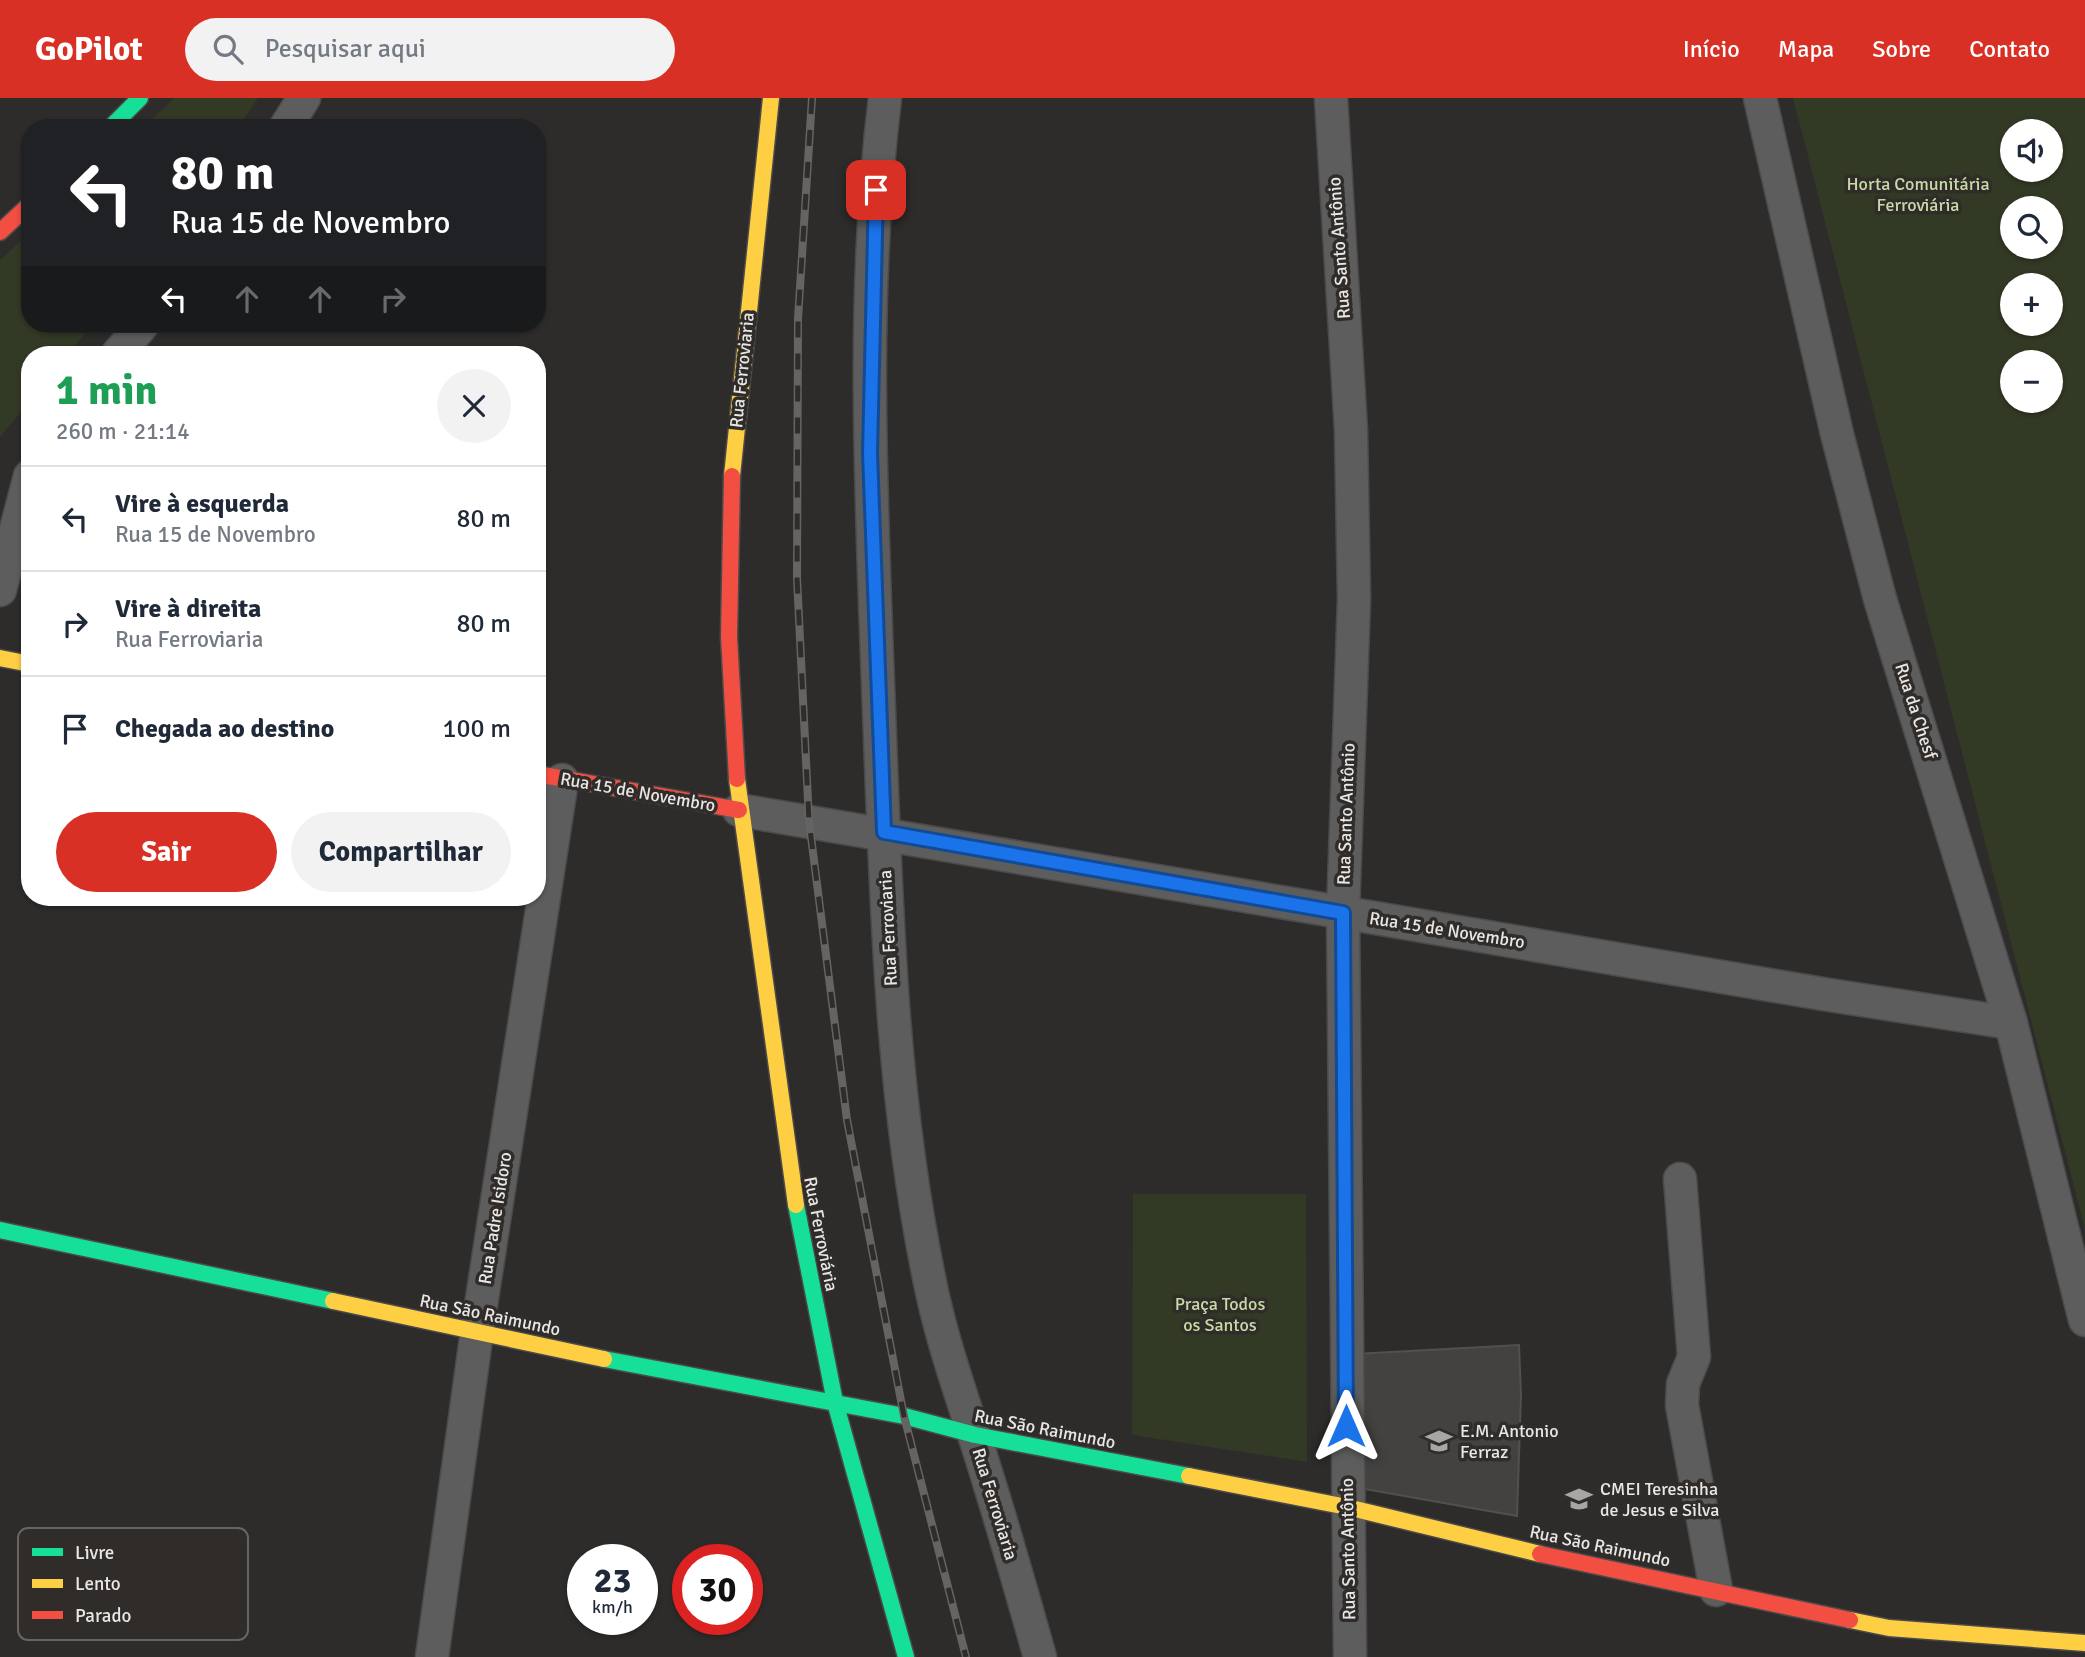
<!DOCTYPE html>
<html lang="pt">
<meta charset="utf-8">
<style>
:root{--surface:#fff;--page:#f2f2f3;--text:#1f2937;--muted:#747a83;--line:#e0e1e3;--accent:#d93025}
body{margin:0;font-family:Signika,sans-serif;background:var(--page);color:var(--text);height:100vh;display:flex;flex-direction:column;font-size:26px;white-space:nowrap}
*{box-sizing:border-box;margin:0}
p{font-size:23px;color:var(--muted)}
.icon{flex:none;width:38px;height:38px;fill:none;stroke:currentColor;stroke-width:2;stroke-linecap:round;stroke-linejoin:round}
.map{position:relative;flex:1;overflow:hidden}
.side{position:absolute;left:21px;top:248px;width:525px;height:560px;display:flex;flex-direction:column;background:var(--surface);border-radius:28px;box-shadow:0 2px 5px #0004}
.side>*{flex:none}
.banner{position:absolute;left:21px;top:21px;width:525px;height:214px;border-radius:28px;box-shadow:0 2px 5px #0004;background:#202124;color:#fff;overflow:hidden}
.controls{position:absolute;left:2000px;top:21px;display:grid;gap:14px}
.controls a{display:grid;place-items:center;width:63px;height:63px;border-radius:50%;background:var(--surface);box-shadow:0 2px 5px #0004;font-size:35px}
.speed{position:absolute;left:567px;top:1446px;display:flex;gap:14px;font-size:35px;font-weight:700;text-align:center}
.speed>*{display:grid;place-content:center;width:91px;height:91px;border-radius:50%;background:var(--surface);box-shadow:0 2px 5px #0004;line-height:1}
.speed small{font-size:18px;font-weight:400}
.speed .limit{border:10px solid #d22;background:#fff;color:#111}
.pin{position:absolute;display:grid;place-items:center;width:60px;height:60px;color:#fff;margin:-30px;border-radius:14px;box-shadow:0 4px 10px #0006}
.me{position:absolute;width:77px;margin:-38px;rotate:0deg;stroke-linejoin:round;filter:drop-shadow(0 0 5px #0008)}
.turn{display:flex;align-items:center;gap:24px;height:147px;padding:0 35px;font-size:32px}
.turn .icon{width:91px;height:91px;stroke-width:2.5}
.turn b{display:block;font-size:49px;line-height:60px}
.lanes{display:flex;align-items:center;height:66px;padding:0 35px;background:#0003;justify-content:center;gap:35px;direction:ltr}
.lanes .off{opacity:.35}
.round{display:grid;place-items:center;flex:none;width:74px;height:74px;border-radius:37px;background:var(--page)}
.head{display:flex;align-items:center;justify-content:space-between;height:119px;padding:0 35px}
h1{font-size:42px;font-weight:800;line-height:52px;color:#1e9e55}
.button{display:flex;gap:14px;margin-top:auto;padding:14px 35px}
.button a{flex:1;height:80px;border-radius:42px;background:var(--accent);color:#fff;font-size:28px;font-weight:800;line-height:80px;text-align:center}
.button a+a{background:var(--page);color:var(--text)}
ul{padding:0;list-style:none}
li{display:flex;align-items:center;gap:21px;height:105px;padding:0 35px;border-top:2px solid var(--line)}
li div{flex:1}
li b{display:block;font-size:26px}
li em{font-style:normal}
header{display:flex;align-items:center;gap:42px;box-sizing:border-box;height:98px;padding:0 35px;background:var(--accent);color:#fff}
header strong{font-size:33px}
nav{display:flex;gap:38px;margin-inline-start:auto;font-size:24px}
.search{width:490px;height:63px;background:var(--page);display:flex;align-items:center;gap:18px;box-sizing:border-box;padding:0 24px;border-radius:38px;color:var(--muted);font-size:26px}
.map>svg:first-child{display:block}
.green{fill:#323924;fill-rule:evenodd}
.building{fill:#444241;stroke:#52504f;stroke-width:2}
.lines{fill:none;stroke-linecap:round;stroke-linejoin:round}
.street-casing{stroke:#4b4a4a;stroke-width:35}
.fast-casing{stroke:#4b4a4a;stroke-width:19}
.slow-casing{stroke:#4b4a4a;stroke-width:19}
.jam-casing{stroke:#4b4a4a;stroke-width:19}
.street{stroke:#5e5d5d;stroke-width:32}
.fast{stroke:#16e098;stroke-width:16}
.slow{stroke:#ffcf43;stroke-width:16}
.jam{stroke:#f24e42;stroke-width:16}
.rail-casing{stroke:#656463;stroke-width:8}
.rail{stroke:#2f2c2a;stroke-width:5;stroke-dasharray:16;stroke-linecap:butt}
.route-casing{stroke:#114b97;stroke-width:18}
.route{stroke:#1a73e8;stroke-width:12}
.labels{text-anchor:middle;stroke-width:7;stroke-linejoin:round;paint-order:stroke}
.park-label{font-size:18px;fill:#c7dba5;stroke:#2f2c2a}
.street-label{font-size:18px;fill:#e9e7e5;stroke:#2f2c2a}
.poi-label{font-size:18px;fill:#e9e7e5;stroke:#2f2c2a;text-anchor:start}
.key{fill:#2f2c2a;stroke:#676462;stroke-width:2}
.key-label{font-size:19px;fill:#e9e7e5}
</style>
<header>
<strong>GoPilot</strong>
<div class="search"><svg class="icon" aria-label="search" viewBox="0 0 24 24"><circle cx="10" cy="10" r="6"/><path d="M15 15l6 6"/></svg>Pesquisar aqui</div>
<nav><a>Início</a><a>Mapa</a><a>Sobre</a><a>Contato</a></nav>
</header>
<div class="map">
<svg width="2085" height="1559" viewBox="0 0 2085 1559">
<rect width="100%" height="100%" fill="#2e2c2b"/>
<g class="green">
<path d="M 174,0 L 258,0 L 238,30 L 143,30 Z"/>
<path d="M 1793,0 L 2085,0 L 2085,1131 ZM 2012,33 L 2051,33 L 2051,72 L 2012,72 ZM 2012,110 L 2051,110 L 2051,149 L 2012,149 ZM 2012,187 L 2051,187 L 2051,226 L 2012,226 ZM 2012,264 L 2051,264 L 2051,303 L 2012,303 Z"/>
<path d="M 30,135 L 30,226 L 93,226 L 67,257 L 30,257 L 30,303 L 0,339 L 0,162 Z"/>
<path d="M 1133,1096 L 1306,1096 L 1307,1364 L 1132,1337 Z"/>
</g>
<path class="building" d="M 1519,1247 L 1521,1297 L 1517,1418 L 1359,1390 L 1355,1256 Z"/>
<g class="lines">
<g class="street-casing">
<g id="street">
<path d="M 885,0 C 861,194 871,392 878,586 C 886,790 889,994 932,1194 C 945,1254 966,1310 984,1368 C 1004,1432 1022,1495 1040,1559"/>
<path d="M 1331,0 L 1351,332 L 1354,501 L 1343,815 L 1350,1559"/>
<path d="M 1760,0 L 1837,336 L 1880,501 L 2011,925 L 2085,1222"/>
<path d="M 285,30 L 304,0"/>
<path d="M 117,257 L 143,226"/>
<path d="M 0,492 L 30,378"/>
<path d="M 739,712 L 1823,896 L 2011,925"/>
<path d="M 1680,1081 L 1694,1259 L 1683,1286 L 1682,1307 L 1716,1492"/>
<path d="M 432,1559 L 477,1233 L 562,682"/>
</g>
</g>
<g class="fast-casing">
<g id="fast">
<path d="M 110,30 L 140,0"/>
<path d="M 796,1107 L 835,1304 L 906,1559"/>
<path d="M 0,1132 L 333,1203"/>
<path d="M 604,1261 L 904,1318 L 975,1337 L 1189,1378"/>
</g>
</g>
<g class="slow-casing">
<g id="slow">
<path d="M 732,378 L 771,0"/>
<path d="M 0,560 L 30,566"/>
<path d="M 737,681 L 796,1107"/>
<path d="M 333,1203 L 604,1261"/>
<path d="M 1189,1378 L 1347,1409 L 1540,1456"/>
<path d="M 1850,1522 L 1889,1530 L 2085,1545"/>
</g>
</g>
<g class="jam-casing">
<g id="jam">
<path d="M 0,134 L 30,106"/>
<path d="M 732,378 L 729,539 L 737,681"/>
<path d="M 537,676 L 739,712"/>
<path d="M 1540,1456 L 1850,1522"/>
</g>
</g>
<use href="#street" class="street"/>
<use href="#fast" class="fast"/>
<use href="#slow" class="slow"/>
<use href="#jam" class="jam"/>
<g class="rail-casing">
<path id="rail" d="M 812,0 L 798,221 L 797,480 L 809,723 L 847,1022 L 904,1318 L 966,1559"/>
</g>
<use href="#rail" class="rail"/>
</g>
<g class="lines">
<g class="route-casing">
<path id="route" d="M 876,92 L 870,355 L 884,734 L 1343,815 L 1346,1328"/>
</g>
<use href="#route" class="route"/>
</g>
<defs>
<g id="school-bare" transform="scale(2.1)"><path d="M0-5L7-2L0 1L-7-2ZM-4 1L0 2.5L4 1V4Q0 6-4 4Z" fill="#a8a6a4" stroke="#2f2c2a" stroke-width="2.5" paint-order="stroke"/></g>
</defs>
<g fill-rule="evenodd">
<use href="#school-bare" x="1439" y="1343"/>
<use href="#school-bare" x="1579" y="1401"/>
</g>
<g class="labels">
<g class="park-label">
<text x="1918" y="92">Horta Comunitária<tspan x="1918" dy="21">Ferroviária</tspan></text>
<text x="1220" y="1212">Praça Todos<tspan x="1220" dy="21">os Santos</tspan></text>
</g>
<g class="street-label">
<text transform="translate(1339 150) rotate(-94)" y="6">Rua Santo Antônio</text>
<text transform="translate(742 272) rotate(-84)" y="6">Rua Ferroviaria</text>
<text transform="translate(1916 613) rotate(72)" y="6">Rua da Chesf</text>
<text transform="translate(638 694) rotate(10)" y="6">Rua 15 de Novembro</text>
<text transform="translate(1346 716) rotate(-88)" y="6">Rua Santo Antônio</text>
<text transform="translate(888 830) rotate(-93)" y="6">Rua Ferroviaria</text>
<text transform="translate(1447 832) rotate(9)" y="6">Rua 15 de Novembro</text>
<text transform="translate(495 1120) rotate(-81)" y="6">Rua Padre Isidoro</text>
<text transform="translate(821 1136) rotate(79)" y="6">Rua Ferroviária</text>
<text transform="translate(490 1217) rotate(12)" y="6">Rua São Raimundo</text>
<text transform="translate(1045 1331) rotate(11)" y="6">Rua São Raimundo</text>
<text transform="translate(995 1406) rotate(73)" y="6">Rua Ferroviaria</text>
<text transform="translate(1600 1448) rotate(12)" y="6">Rua São Raimundo</text>
<text transform="translate(1348 1451) rotate(-91)" y="6">Rua Santo Antônio</text>
</g>
<g class="poi-label">
<text x="1460" y="1339">E.M. Antonio<tspan x="1460" dy="21">Ferraz</tspan></text>
<text x="1600" y="1397">CMEI Teresinha<tspan x="1600" dy="21">de Jesus e Silva</tspan></text>
</g>
</g>
<rect x="18" y="1430" width="230" height="112" rx="10" class="key"/>
<rect x="32" y="1450" width="31" height="8" fill="#16e098"/>
<rect x="32" y="1481" width="31" height="9" fill="#ffcf43"/>
<rect x="32" y="1513" width="31" height="8" fill="#f24e42"/>
<g class="key-label">
<text x="75" y="1461">Livre</text>
<text x="75" y="1492">Lento</text>
<text x="75" y="1524">Parado</text>
</g>
</svg>
<div class="controls">
<a><svg class="icon" aria-label="sound" viewBox="0 0 24 24"><path d="M4 9h4l5-4v14l-5-4H4zM17 9q2 3 0 6"/></svg></a>
<a><svg class="icon" aria-label="search" viewBox="0 0 24 24"><circle cx="10" cy="10" r="6"/><path d="M15 15l6 6"/></svg></a>
<a>+</a>
<a>−</a>
</div>
<div class="speed"><div>23<small>km/h</small></div><div class="limit">30</div></div>
<div class="pin" style="left:876px;top:92px;background:#d93025"><svg class="icon" aria-label="arrive" viewBox="0 0 24 24"><path d="M6 21V4h12l-3 4 3 4H6"/></svg></div>
<svg class="me" style="left:1346px;top:1328px" viewBox="-20 -20 40 40"><path d="M0-17L14 15 0 8-14 15z" fill="#1a73e8" stroke="#fff" stroke-width="4"/></svg>
<div class="banner">
<div class="turn"><svg class="icon" aria-label="left" viewBox="0 0 24 24"><path d="M17 20v-9H6M10 6l-5 5 5 5"/></svg><div><b>80 m</b>Rua 15 de Novembro</div></div>
<div class="lanes"><svg class="icon" aria-label="left" viewBox="0 0 24 24"><path d="M17 20v-9H6M10 6l-5 5 5 5"/></svg><svg class="icon off" aria-label="ahead" viewBox="0 0 24 24"><path d="M12 20V5M6 11l6-6 6 6"/></svg><svg class="icon off" aria-label="ahead" viewBox="0 0 24 24"><path d="M12 20V5M6 11l6-6 6 6"/></svg><svg class="icon off" aria-label="right" viewBox="0 0 24 24"><path d="M7 20v-9h11M14 6l5 5-5 5"/></svg></div>
</div>
<section class="side">
<div class="head"><div><h1>1 min</h1><p>260 m · 21:14</p></div><a class="round"><svg class="icon" aria-label="close" viewBox="0 0 24 24"><path d="M6 6l12 12M18 6L6 18"/></svg></a></div>
<ul>
<li><svg class="icon" aria-label="left" viewBox="0 0 24 24"><path d="M17 20v-9H6M10 6l-5 5 5 5"/></svg><div><b>Vire à esquerda</b><p>Rua 15 de Novembro</p></div><em>80 m</em></li>
<li><svg class="icon" aria-label="right" viewBox="0 0 24 24"><path d="M7 20v-9h11M14 6l5 5-5 5"/></svg><div><b>Vire à direita</b><p>Rua Ferroviaria</p></div><em>80 m</em></li>
<li><svg class="icon" aria-label="arrive" viewBox="0 0 24 24"><path d="M6 21V4h12l-3 4 3 4H6"/></svg><div><b>Chegada ao destino</b></div><em>100 m</em></li>
</ul>
<div class="button"><a>Sair</a><a>Compartilhar</a></div>
</section>
</div>
